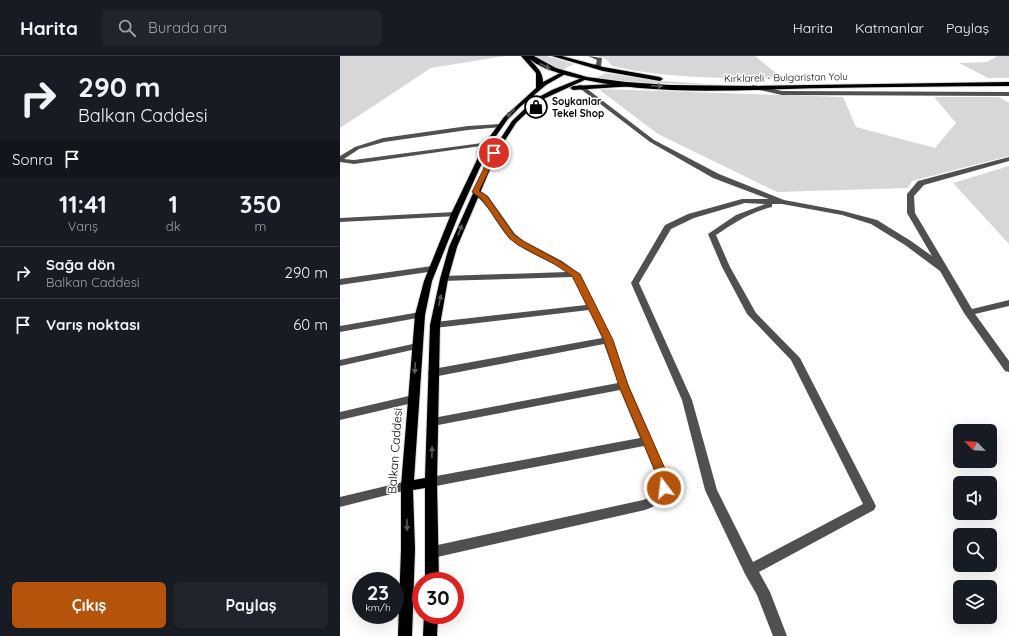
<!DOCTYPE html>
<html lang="tr">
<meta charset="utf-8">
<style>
:root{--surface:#171b24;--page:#20242c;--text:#f1f3f6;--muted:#9ea1a6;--line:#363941;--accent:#b45309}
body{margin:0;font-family:Quicksand,sans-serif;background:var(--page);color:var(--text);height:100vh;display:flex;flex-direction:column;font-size:15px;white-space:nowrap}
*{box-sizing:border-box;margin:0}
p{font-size:13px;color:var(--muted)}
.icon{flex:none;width:22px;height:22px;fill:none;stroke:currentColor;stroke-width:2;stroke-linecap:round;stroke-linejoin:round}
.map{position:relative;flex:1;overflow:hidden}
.panel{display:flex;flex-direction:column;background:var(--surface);width:340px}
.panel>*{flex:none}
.hud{background:#171b24;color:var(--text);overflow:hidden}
.needle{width:26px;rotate:295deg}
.fabs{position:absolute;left:613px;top:368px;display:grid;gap:8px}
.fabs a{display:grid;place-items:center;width:44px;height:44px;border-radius:6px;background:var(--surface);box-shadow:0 4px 16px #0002;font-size:20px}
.speed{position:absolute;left:12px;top:516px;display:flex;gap:8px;font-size:20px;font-weight:700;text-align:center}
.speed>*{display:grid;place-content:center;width:52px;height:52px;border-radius:50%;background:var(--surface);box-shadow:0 4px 16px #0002;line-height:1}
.speed small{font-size:10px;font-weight:400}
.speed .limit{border:6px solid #d22;background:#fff;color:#111}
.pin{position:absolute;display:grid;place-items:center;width:34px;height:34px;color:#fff;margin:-17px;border:2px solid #fff;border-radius:50%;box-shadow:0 1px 4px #0007}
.me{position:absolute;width:44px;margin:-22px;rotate:345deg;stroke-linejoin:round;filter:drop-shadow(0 0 3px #0008)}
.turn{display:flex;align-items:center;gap:14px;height:84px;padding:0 12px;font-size:18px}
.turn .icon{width:52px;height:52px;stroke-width:2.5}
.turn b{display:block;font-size:28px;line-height:34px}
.then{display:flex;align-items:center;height:38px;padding:0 12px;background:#0003;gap:8px;font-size:15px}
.eta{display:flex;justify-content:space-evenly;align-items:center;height:68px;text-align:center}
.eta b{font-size:24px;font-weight:800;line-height:28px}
.action{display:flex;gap:8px;margin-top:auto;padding:8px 12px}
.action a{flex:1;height:46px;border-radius:6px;background:var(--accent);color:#fff;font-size:16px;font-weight:800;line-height:46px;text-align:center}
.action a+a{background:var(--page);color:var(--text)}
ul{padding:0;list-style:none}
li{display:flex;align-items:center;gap:12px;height:52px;padding:0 12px;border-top:1px solid var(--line)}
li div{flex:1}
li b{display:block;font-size:15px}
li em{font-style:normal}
header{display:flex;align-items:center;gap:24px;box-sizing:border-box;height:56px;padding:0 20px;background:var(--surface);border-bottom:1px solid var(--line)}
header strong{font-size:19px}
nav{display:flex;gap:22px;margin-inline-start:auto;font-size:14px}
.search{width:280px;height:36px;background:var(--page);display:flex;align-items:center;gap:10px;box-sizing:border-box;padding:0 14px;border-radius:6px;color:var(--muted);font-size:15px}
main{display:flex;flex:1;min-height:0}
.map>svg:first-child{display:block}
.green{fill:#d7d7d7}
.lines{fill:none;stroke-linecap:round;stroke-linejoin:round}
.major-casing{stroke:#dbdbdb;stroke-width:2}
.highway-casing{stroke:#dbdbdb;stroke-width:2}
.minor{fill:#505050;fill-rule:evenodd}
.major{fill:#000;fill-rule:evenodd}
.highway{fill:#000;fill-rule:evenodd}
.oneway{fill:#595959}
.route{fill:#b45309;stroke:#753606}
.labels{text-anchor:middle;stroke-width:3;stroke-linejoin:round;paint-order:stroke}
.far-street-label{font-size:10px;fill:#000;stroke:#fff}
.far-poi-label{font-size:10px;font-weight:bold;fill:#000;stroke:#fff;text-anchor:start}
.street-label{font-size:12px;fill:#000;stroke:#fff}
</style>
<header>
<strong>Harita</strong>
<div class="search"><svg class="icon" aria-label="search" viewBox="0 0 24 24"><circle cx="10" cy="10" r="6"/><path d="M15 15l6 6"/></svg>Burada ara</div>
<nav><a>Harita</a><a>Katmanlar</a><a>Paylaş</a></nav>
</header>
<main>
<section class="panel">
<div class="hud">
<div class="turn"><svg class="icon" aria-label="right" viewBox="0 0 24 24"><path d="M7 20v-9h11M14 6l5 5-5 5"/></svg><div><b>290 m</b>Balkan Caddesi</div></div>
<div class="then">Sonra<svg class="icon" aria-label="arrive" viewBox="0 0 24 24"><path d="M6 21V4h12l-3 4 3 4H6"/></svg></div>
</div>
<div class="eta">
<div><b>11:41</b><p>Varış</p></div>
<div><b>1</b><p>dk</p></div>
<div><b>350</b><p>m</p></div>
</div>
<ul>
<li><svg class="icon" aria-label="right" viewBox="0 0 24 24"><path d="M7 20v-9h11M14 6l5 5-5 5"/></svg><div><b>Sağa dön</b><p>Balkan Caddesi</p></div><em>290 m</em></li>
<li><svg class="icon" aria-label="arrive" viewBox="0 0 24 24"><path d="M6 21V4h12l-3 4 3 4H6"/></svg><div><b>Varış noktası</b></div><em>60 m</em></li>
</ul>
<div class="action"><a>Çıkış</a><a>Paylaş</a></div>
</section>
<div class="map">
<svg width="669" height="580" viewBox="0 0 669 580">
<rect width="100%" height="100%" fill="#fff"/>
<g class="green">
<path d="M 0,0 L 165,0 L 91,12 L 0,72 Z"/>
<path d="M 195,0 L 207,0 L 234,8 L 222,14 L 207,7 Z"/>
<path d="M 258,0 L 415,0 L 442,22 C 383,22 329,23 272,10 L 266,3 Z"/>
<path d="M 657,0 L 669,0 L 669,22 L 648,22 L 619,7 L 647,6 Z"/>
<path d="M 266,17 L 311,24 L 381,29 L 305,27 L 256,22 Z"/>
<path d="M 261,33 L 503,41 L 516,71 L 595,92 L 616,67 L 594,41 L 659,41 L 669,47 L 669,100 L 572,125 L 568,132 L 437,136 L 318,78 L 261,35 Z"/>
<path d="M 669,110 L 669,188 L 613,127 Z"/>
</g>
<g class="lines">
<g class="major-casing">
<g id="major">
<path d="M 181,0 L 187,0 C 194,9 203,14 203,26 L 222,16 L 227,17 L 206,29 L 180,51 L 168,63 L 151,87 L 119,158 L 92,225 L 85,259 L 74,424 L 85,422 L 90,269 L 100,223 L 109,191 L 151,97 L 172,65 L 195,43 L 212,34 L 244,21 L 249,22 L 199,45 L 176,67 L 157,97 L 117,191 L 108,223 L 100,269 L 97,426 L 99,525 L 85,525 L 85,432 L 73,434 L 75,493 L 72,580 L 58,580 L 61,493 L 61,430 L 75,259 L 84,225 L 111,158 L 145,87 L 164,61 L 196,32 L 196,17 Z"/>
<path d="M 293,27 L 295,28 L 295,30 L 233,34 L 230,32 L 233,30 Z"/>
<path d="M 84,559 L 98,559 L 97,580 L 83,580 Z"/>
</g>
</g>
<g class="highway-casing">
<g id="highway">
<path d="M 186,0 L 194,0 L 216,12 L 247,21 L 286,26 L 329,29 L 414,30 L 669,26 L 669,30 C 609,30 548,31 488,32 C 404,33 311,42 229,20 C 215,16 197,11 186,0 Z"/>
<path d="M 212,0 L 222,0 L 263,11 L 320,21 L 323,23 L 320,25 L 263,15 Z"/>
</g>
</g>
<g class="minor">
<path d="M 248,0 L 262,2 L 261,10 L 252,12 L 252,10 L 256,8 L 257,4 Z"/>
<path d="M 238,29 L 242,29 L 314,84 L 379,118 L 444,144 L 503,155 L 537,164 L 571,185 L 592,200 L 567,157 L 567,138 L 578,125 L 669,101 L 669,105 L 584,129 L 574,140 L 575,157 L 632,253 L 669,244 L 669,250 L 635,258 L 669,305 L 669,316 L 665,315 L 624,257 L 600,215 L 565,189 L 531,168 L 502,159 L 442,148 L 432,148 L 432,151 C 411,156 394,167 376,179 L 390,211 L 416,257 L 460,302 L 536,450 L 534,454 L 419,516 L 430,536 L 447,580 L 433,580 L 417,539 L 405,518 L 365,434 L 342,344 L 291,227 L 325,169 L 348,158 L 402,143 L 429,143 L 373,122 L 310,86 L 238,31 ZM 405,147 L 425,148 L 396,159 L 368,178 L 382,211 L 407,258 L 451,304 L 523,448 L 413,506 L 377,434 L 352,344 L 299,227 L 331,173 L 354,162 Z"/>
<path d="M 413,29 L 442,35 L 669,36 L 669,40 L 442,39 L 411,32 L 410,31 Z"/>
<path d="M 160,68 L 162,69 L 162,71 L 128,74 L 44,86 L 19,93 L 4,103 L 14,104 L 150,86 L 150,88 L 148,89 L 14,108 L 0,106 L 0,100 L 15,91 L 43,82 L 128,70 Z"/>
<path d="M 133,134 L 139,134 L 148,140 L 175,178 L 184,185 L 222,205 L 240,218 L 273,284 L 289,330 L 330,424 C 330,441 320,449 305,454 L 93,502 L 88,500 L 86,496 L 88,492 L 93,490 L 303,444 C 314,440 318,435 318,424 L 304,390 L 91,431 L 87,429 L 85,426 L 87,423 L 91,421 L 300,382 L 280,334 L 93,370 L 89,369 L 87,366 L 89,363 L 93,362 L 278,327 L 264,288 L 93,321 L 89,319 L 88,317 L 89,315 L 93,313 L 262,282 L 249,254 L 95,272 L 92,271 L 90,269 L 95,266 L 246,249 L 233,221 L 101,225 L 100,223 L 101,221 L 104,220 L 227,216 C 209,204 186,197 170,183 C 156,169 150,149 133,138 Z"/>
<path d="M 115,156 L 118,156 L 118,160 L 0,166 L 0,162 Z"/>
<path d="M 92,210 L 96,213 L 95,215 L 0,229 L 0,223 Z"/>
<path d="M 80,256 L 83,257 L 85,259 L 83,261 L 0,276 L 0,270 Z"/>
<path d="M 77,287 L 81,288 L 82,290 L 81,292 L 0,310 L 0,304 Z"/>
<path d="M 73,339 L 77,340 L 78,343 L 77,346 L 0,364 L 0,356 Z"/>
<path d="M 67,425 L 71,427 L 73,430 L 71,433 L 0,451 L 0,441 Z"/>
</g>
<use href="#major" class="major"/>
<use href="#highway" class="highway"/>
</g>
<defs><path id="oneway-solid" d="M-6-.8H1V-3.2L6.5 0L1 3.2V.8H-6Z"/></defs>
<g class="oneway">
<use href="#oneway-solid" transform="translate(205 10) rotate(24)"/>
<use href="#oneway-solid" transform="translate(317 30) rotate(2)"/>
<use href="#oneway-solid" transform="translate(171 57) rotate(133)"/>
<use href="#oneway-solid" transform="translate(120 174) rotate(-68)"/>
<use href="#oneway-solid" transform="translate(100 244) rotate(-78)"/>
<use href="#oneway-solid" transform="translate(75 312) rotate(94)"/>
<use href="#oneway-solid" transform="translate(92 396) rotate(-89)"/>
<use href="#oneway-solid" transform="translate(67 469) rotate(89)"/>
</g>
<path class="route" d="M 152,96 L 157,97 L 139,135 L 147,140 L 174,179 L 183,185 L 221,206 L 240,218 L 273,284 L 288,330 L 330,424 L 330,432 L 328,435 L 324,436 L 320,435 L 319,424 L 279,330 L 264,284 L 232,220 L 216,209 L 178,189 L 169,182 L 142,143 L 132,136 Z"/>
<defs>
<g id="shop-ring" transform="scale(1.15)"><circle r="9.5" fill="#fff" stroke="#000" stroke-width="1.5"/><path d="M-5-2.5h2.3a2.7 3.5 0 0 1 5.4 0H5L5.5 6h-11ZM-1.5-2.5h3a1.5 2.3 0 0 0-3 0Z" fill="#000"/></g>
</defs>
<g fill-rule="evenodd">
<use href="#shop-ring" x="196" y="51"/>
</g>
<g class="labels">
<g class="far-street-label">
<text transform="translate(446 21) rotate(-1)" y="4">Kırklareli - Bulgaristan Yolu</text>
</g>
<g class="far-poi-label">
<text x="212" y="49">Soykanlar<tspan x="212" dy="12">Tekel Shop</tspan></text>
</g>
<g class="street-label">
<text transform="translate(55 395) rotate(-86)" y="4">Balkan Caddesi</text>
</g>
</g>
</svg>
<div class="fabs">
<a><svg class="needle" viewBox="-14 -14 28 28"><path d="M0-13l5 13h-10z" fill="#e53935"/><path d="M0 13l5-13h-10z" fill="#9ea1a6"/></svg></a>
<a><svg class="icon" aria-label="sound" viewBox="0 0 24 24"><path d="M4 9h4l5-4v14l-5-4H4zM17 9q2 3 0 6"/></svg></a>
<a><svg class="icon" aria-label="search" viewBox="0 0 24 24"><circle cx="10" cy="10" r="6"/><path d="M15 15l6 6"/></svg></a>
<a><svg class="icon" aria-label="layers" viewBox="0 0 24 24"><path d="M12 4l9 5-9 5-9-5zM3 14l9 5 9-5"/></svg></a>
</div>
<div class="speed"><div>23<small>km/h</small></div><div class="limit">30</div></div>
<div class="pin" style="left:154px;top:97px;background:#d93025"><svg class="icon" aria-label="arrive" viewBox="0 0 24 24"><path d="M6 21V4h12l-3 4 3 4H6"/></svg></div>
<svg class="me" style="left:324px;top:432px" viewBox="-20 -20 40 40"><circle r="17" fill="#b45309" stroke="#fff" stroke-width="3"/><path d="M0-11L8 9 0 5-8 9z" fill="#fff"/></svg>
</div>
</main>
